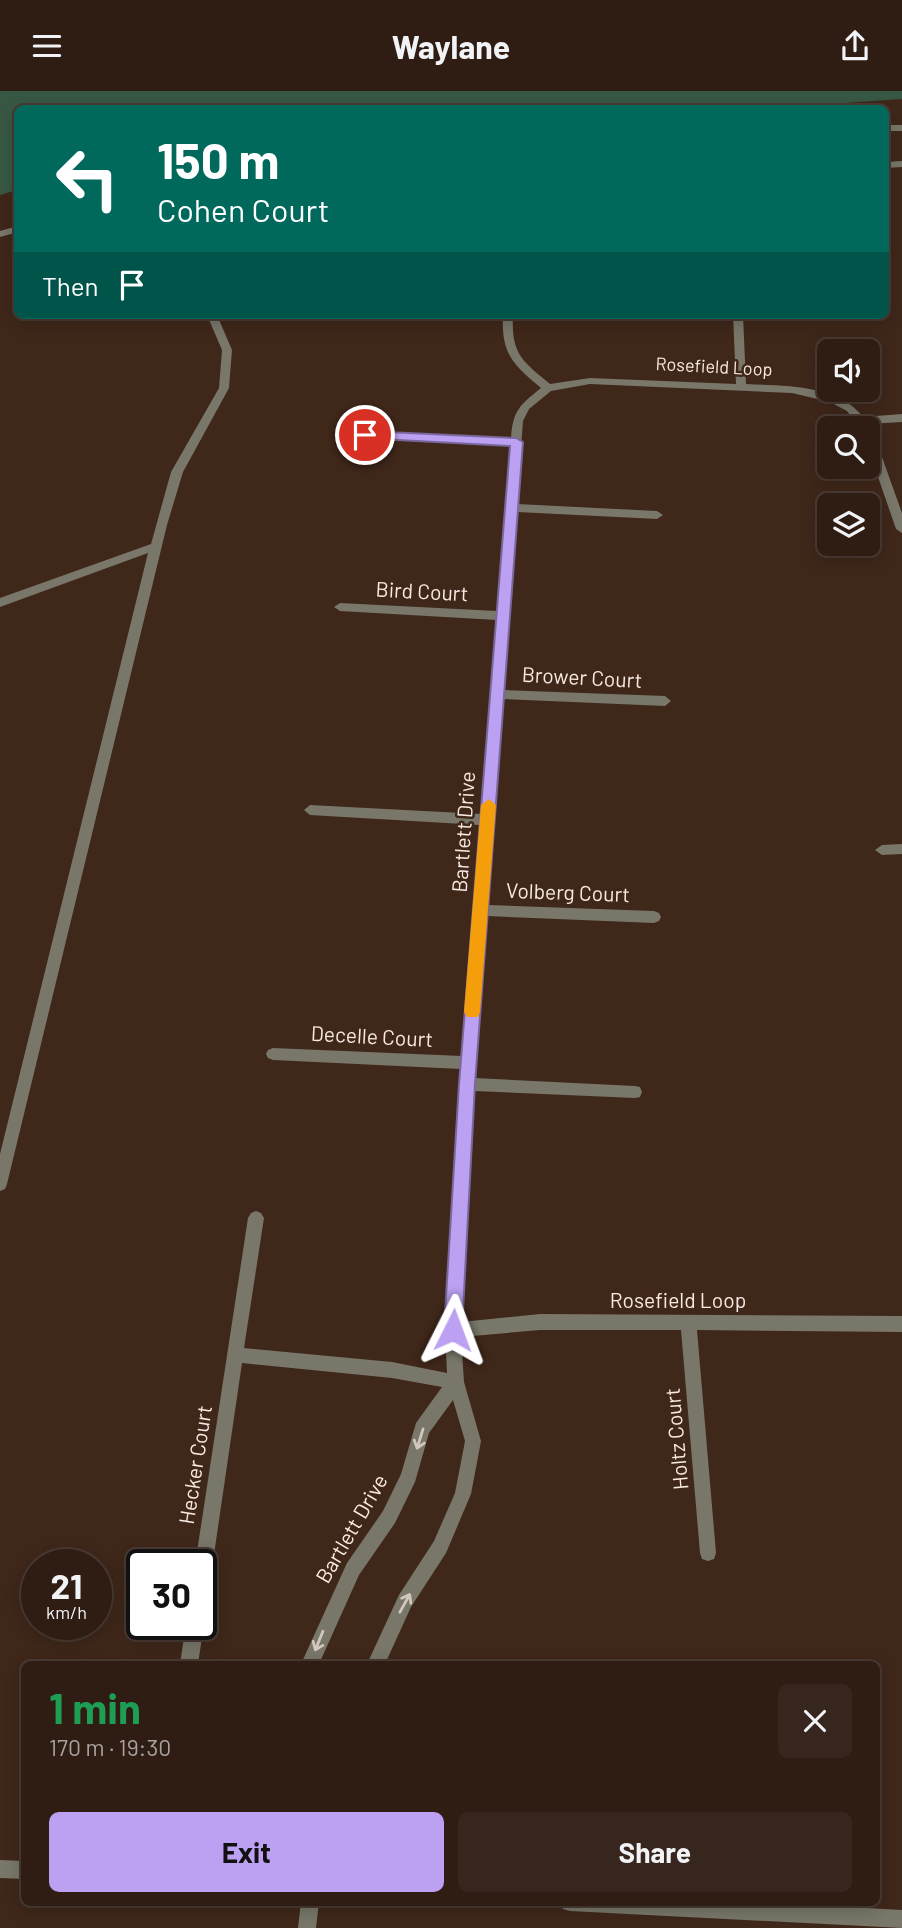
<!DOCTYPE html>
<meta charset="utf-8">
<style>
:root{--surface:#2f1d14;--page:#37261d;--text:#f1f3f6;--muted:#a7a2a0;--line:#4a3b34;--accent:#bca0f2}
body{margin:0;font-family:Barlow,sans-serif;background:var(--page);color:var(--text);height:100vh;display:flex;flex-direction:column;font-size:26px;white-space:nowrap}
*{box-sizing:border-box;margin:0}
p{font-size:23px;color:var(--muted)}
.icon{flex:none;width:38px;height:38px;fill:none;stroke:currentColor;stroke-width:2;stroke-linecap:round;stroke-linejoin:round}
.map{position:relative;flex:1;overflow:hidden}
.sheet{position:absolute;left:21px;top:1570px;width:859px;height:245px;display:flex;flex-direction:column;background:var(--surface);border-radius:10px;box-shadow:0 4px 18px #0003,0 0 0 2px var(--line)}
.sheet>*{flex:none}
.top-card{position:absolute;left:14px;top:14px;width:875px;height:214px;border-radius:10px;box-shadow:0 4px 18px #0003,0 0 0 2px var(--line);background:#00695c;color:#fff;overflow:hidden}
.tools{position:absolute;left:817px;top:248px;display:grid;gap:14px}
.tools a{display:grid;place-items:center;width:63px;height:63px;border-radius:10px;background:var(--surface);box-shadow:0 4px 18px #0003,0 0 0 2px var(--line);font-size:35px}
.speed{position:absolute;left:21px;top:1458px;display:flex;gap:14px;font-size:35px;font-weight:700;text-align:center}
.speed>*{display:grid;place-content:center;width:91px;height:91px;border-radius:50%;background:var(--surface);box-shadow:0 4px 18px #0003,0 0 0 2px var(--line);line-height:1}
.speed small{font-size:18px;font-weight:400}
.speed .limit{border:4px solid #111;border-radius:10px;background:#fff;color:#111}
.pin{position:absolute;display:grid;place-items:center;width:60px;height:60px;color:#fff;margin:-30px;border:4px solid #fff;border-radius:50%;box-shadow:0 2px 7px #0007}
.me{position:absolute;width:77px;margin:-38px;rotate:3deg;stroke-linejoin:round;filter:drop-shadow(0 0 5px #0008)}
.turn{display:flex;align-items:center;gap:24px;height:147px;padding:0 28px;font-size:32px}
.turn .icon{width:91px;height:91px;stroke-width:2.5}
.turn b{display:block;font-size:49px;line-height:60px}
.then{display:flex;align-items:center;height:66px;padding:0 28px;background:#0003;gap:14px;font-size:26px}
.round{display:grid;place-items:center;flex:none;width:74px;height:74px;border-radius:10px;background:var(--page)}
.overview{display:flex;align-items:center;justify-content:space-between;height:119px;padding:0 28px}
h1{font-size:42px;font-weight:700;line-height:52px;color:#1e9e55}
.action{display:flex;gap:14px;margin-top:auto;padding:14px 28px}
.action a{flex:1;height:80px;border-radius:10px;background:var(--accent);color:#111;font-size:28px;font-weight:700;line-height:80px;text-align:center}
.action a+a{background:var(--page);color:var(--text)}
header{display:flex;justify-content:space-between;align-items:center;height:91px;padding:0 28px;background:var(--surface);font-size:32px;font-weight:700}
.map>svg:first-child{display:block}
.green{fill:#385844}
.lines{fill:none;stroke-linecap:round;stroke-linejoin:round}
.service{fill:#78776a;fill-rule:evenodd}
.minor{fill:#78776a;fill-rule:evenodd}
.tertiary{fill:#78776a;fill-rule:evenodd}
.oneway{stroke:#d2c7bd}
.route{fill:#bca0f2;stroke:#7a689d;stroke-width:2}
.slow{fill:#f59e0b}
.labels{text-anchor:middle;stroke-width:5;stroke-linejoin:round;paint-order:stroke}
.far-street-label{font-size:18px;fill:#f9e9e1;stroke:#3f271a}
.street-label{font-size:21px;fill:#f9e9e1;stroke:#3f271a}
</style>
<header><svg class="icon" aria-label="menu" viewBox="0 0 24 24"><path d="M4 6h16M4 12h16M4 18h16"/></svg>Waylane<svg class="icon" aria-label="share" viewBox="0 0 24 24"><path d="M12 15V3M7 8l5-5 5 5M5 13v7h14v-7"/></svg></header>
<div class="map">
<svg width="902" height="1837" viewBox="0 0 902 1837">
<rect width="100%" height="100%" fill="#3f271a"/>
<path class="green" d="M 0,0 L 902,0 L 902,8 L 757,18 L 18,18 L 17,99 L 0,104 Z"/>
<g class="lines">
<path class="service" d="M 207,224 L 217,224 L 232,259 L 229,297 L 183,381 L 167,434 L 7,1093 L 5,1098 L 0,1100 L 0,1063 L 148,462 L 0,516 L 0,507 L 151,453 L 171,381 L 219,297 L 222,259 Z"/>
<g class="minor">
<path d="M 503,224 L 513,224 C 511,263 522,270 550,293 L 590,287 L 736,293 L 733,224 L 743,224 L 746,293 C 784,295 838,293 863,326 L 902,323 L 902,331 L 868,333 L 873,341 L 902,422 L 902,442 L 896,438 L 868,357 L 868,338 L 860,338 L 847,320 L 830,311 L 792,302 L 590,293 L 551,300 L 529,318 L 523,330 L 517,413 L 657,420 L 663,424 L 657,428 L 517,421 L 503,599 L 665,605 L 671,610 L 665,615 L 503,608 L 488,814 L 654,820 L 659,822 L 661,826 L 659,830 L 654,832 L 487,825 L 475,987 L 635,995 L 640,996 L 642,1001 L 640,1006 L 635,1007 L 474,1000 L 461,1231 L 540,1223 L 902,1225 L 902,1241 L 697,1239 L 716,1462 L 714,1468 L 708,1470 L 702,1468 L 700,1462 L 681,1239 L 540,1239 L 461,1246 L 464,1291 L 481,1350 L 471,1403 L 446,1462 L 411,1516 L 385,1573 L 367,1573 L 399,1504 L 434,1450 L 455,1402 L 465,1350 L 453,1309 L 429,1342 L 415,1391 L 395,1432 L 359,1484 L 319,1573 L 301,1573 L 347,1472 L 383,1420 L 401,1383 L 416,1332 L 442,1296 L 392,1287 L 242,1272 L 210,1491 L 207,1497 L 201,1499 L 201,1474 L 195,1474 L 248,1127 L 251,1122 L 256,1120 L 261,1122 L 264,1127 L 244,1257 L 392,1271 L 447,1282 L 445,1239 L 461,978 L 273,969 L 268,967 L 266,963 L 268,959 L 273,957 L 462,965 L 480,734 L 310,724 L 304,719 L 310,714 L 481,723 L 497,529 L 340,520 L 334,516 L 340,512 L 497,520 L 511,354 L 365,348 L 360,344 L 365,340 L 511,347 C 513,319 520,314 541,297 C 513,273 501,263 503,224 Z"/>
<path d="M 902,753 L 902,763 L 882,764 L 875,759 L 882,754 Z"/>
<path d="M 201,1527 L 204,1533 L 198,1573 L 180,1573 L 186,1533 L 201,1533 Z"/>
<path d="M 301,1811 L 319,1811 L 316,1837 L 298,1837 Z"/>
</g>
<g class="tertiary">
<rect x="886" y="34" width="16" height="6"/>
<path d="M 902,70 L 902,76 L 886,77 L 886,71 Z"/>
<path d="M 18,135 L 18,141 L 0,146 L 0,140 Z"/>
<path d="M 0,1769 L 24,1770 L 24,1788 L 0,1787 Z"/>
<path d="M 561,1811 L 759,1811 L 902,1819 L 902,1837 L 570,1820 L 563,1818 Z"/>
</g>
</g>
<defs><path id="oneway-shaft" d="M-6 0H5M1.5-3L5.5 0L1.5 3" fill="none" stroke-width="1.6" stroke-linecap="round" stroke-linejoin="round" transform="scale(1.75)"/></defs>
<g class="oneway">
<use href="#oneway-shaft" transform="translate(420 1348) rotate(107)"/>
<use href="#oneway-shaft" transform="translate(405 1512) rotate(-61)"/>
<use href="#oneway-shaft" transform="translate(319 1550) rotate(112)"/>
</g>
<path class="route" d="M 365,340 L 516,347 L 523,351 L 475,993 L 462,1239 L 460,1245 L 453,1247 L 447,1245 L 444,1239 L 459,993 L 510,355 L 361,347 L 359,344 Z"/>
<path class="slow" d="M 489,708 L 496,714 L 480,921 L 478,926 L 467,926 L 464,921 L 481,714 Z"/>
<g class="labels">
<g class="far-street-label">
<text transform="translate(714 276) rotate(3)" y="6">Rosefield Loop</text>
</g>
<g class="street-label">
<text transform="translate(422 501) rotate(3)" y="7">Bird Court</text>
<text transform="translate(582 587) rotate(3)" y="7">Brower Court</text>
<text transform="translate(464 741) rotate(-86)" y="7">Bartlett Drive</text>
<text transform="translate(568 802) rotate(2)" y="7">Volberg Court</text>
<text transform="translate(372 946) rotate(3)" y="7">Decelle Court</text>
<text x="678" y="1217">Rosefield Loop</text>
<text transform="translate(677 1348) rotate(-95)" y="7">Holtz Court</text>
<text transform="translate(196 1374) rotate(-81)" y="7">Hecker Court</text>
<text transform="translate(352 1438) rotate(-60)" y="7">Bartlett Drive</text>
</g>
</g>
</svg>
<div class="tools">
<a><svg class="icon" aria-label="sound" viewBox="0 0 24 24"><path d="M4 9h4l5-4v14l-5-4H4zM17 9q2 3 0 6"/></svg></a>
<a><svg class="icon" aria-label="search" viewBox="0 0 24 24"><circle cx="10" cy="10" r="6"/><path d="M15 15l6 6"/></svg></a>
<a><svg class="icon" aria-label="layers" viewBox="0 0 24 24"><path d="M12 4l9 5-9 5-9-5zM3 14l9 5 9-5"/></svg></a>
</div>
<div class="speed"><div>21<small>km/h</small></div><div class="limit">30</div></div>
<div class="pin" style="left:365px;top:344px;background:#d93025"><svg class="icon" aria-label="arrive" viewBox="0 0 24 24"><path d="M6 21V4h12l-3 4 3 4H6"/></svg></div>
<svg class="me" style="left:453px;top:1239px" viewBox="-20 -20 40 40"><path d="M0-17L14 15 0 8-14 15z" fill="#bca0f2" stroke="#fff" stroke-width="4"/></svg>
<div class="top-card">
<div class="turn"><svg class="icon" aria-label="left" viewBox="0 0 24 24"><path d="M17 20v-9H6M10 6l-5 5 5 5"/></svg><div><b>150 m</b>Cohen Court</div></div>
<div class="then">Then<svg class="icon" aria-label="arrive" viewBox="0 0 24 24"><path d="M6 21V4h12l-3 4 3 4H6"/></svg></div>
</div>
<section class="sheet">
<div class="overview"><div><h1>1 min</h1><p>170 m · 19:30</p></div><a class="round"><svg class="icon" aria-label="close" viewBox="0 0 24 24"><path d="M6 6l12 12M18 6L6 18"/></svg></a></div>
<div class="action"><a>Exit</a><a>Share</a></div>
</section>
</div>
